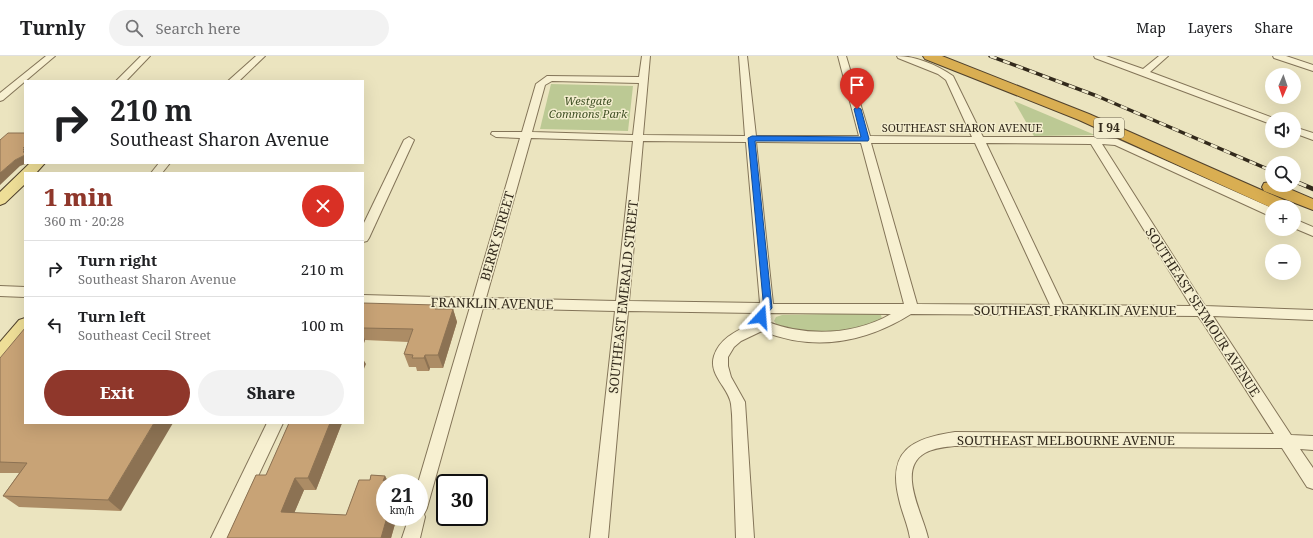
<!DOCTYPE html>
<meta charset="utf-8">
<style>
:root{--surface:#fff;--page:#f2f2f2;--text:#202124;--muted:#757577;--line:#e0e0e0;--accent:#8f372b}
body{margin:0;font-family:"Noto Serif",serif;background:var(--page);color:var(--text);height:100vh;display:flex;flex-direction:column;font-size:15px;white-space:nowrap}
*{box-sizing:border-box;margin:0}
p{font-size:13px;color:var(--muted)}
.icon{flex:none;width:22px;height:22px;fill:none;stroke:currentColor;stroke-width:2;stroke-linecap:round;stroke-linejoin:round}
.map{position:relative;flex:1;overflow:hidden}
.panel{position:absolute;left:24px;top:116px;width:340px;height:252px;display:flex;flex-direction:column;background:var(--surface);border-radius:0px;box-shadow:0 4px 16px #0002}
.panel>*{flex:none}
.banner{position:absolute;left:24px;top:24px;width:340px;height:84px;border-radius:0px;box-shadow:0 4px 16px #0002;background:#fff;color:var(--text);overflow:hidden}
.needle{width:26px;rotate:182deg}
.controls{position:absolute;left:1265px;top:12px;display:grid;gap:8px}
.controls a{display:grid;place-items:center;width:36px;height:36px;border-radius:50%;background:var(--surface);box-shadow:0 4px 16px #0002;font-size:20px}
.speed{position:absolute;left:376px;top:418px;display:flex;gap:8px;font-size:20px;font-weight:700;text-align:center}
.speed>*{display:grid;place-content:center;width:52px;height:52px;border-radius:50%;background:var(--surface);box-shadow:0 4px 16px #0002;line-height:1}
.speed small{font-size:10px;font-weight:400}
.speed .limit{border:2px solid #111;border-radius:6px;background:#fff;color:#111}
.pin{position:absolute;display:grid;place-items:center;width:34px;height:34px;color:#fff;margin:-41px -17px;border-radius:50% 50% 50% 0;rotate:-45deg;box-shadow:0 0 4px #0007}
.pin .icon{rotate:45deg}
.me{position:absolute;width:44px;margin:-22px;rotate:19deg;stroke-linejoin:round;filter:drop-shadow(0 0 3px #0008)}
.turn{display:flex;align-items:center;gap:14px;height:84px;padding:0 20px;font-size:18px}
.turn .icon{width:52px;height:52px;stroke-width:2.5}
.turn b{display:block;font-size:28px;line-height:34px}
.round{display:grid;place-items:center;flex:none;width:42px;height:42px;border-radius:21px;background:var(--page)}
.head{display:flex;align-items:center;justify-content:space-between;height:68px;padding:0 20px}
h1{font-size:24px;font-weight:800;line-height:30px;color:var(--accent)}
.action{display:flex;gap:8px;margin-top:auto;padding:8px 20px}
.action a{flex:1;height:46px;border-radius:24px;background:var(--accent);color:#fff;font-size:16px;font-weight:800;line-height:46px;text-align:center}
.action a+a{background:var(--page);color:var(--text)}
ul{padding:0;list-style:none}
li{display:flex;align-items:center;gap:12px;height:56px;padding:0 20px;border-top:1px solid var(--line)}
li div{flex:1}
li b{display:block;font-size:15px}
li em{font-style:normal}
header{display:flex;align-items:center;gap:24px;box-sizing:border-box;height:56px;padding:0 20px;background:var(--surface);border-bottom:1px solid var(--line)}
header strong{font-size:19px}
nav{display:flex;gap:22px;margin-inline-start:auto;font-size:14px}
.search{width:280px;height:36px;background:var(--page);display:flex;align-items:center;gap:10px;box-sizing:border-box;padding:0 14px;border-radius:22px;color:var(--muted);font-size:15px}
.map>svg:first-child{display:block}
.green{fill:#bcc994}
.lines{fill:none;stroke-linecap:round;stroke-linejoin:round}
.minor-casing{stroke:#837458;stroke-width:2}
.major-casing{stroke:#51422d;stroke-width:2}
.highway-casing{stroke:#51422d;stroke-width:2}
.minor{fill:#f7f0d1;fill-rule:evenodd}
.major{fill:#eede97;fill-rule:evenodd}
.highway{fill:#d9ae52;fill-rule:evenodd}
.rail-far1-casing{stroke:#332a1c;stroke-width:3.5}
.rail-casing{stroke:#332a1c;stroke-width:4.5}
.rail-far1{stroke:#f3edce;stroke-width:2.5;stroke-dasharray:7;stroke-linecap:butt}
.rail{stroke:#f3edce;stroke-width:3;stroke-dasharray:8;stroke-linecap:butt}
.wall{fill:#ac8c65}
.shaded-wall{fill:#8c7253}
.building{fill:#c8a376;stroke:#8c7253}
.route{fill:#1a73e8;stroke:#114b97}
.labels{text-anchor:middle;stroke-width:3;stroke-linejoin:round;paint-order:stroke}
.far-park-label{font-size:11px;font-style:italic;fill:#3f4f24;stroke:#f3edce}
.far-street-label{font-size:11px;fill:#332a1c;stroke:#f3edce}
.shield{fill:#f3edce;stroke:#6d6451;stroke-width:1}
.shield-label{font-size:12px;font-weight:bold;fill:#332a1c}
.street-label{font-size:13px;fill:#332a1c;stroke:#f3edce}
</style>
<header>
<strong>Turnly</strong>
<div class="search"><svg class="icon" aria-label="search" viewBox="0 0 24 24"><circle cx="10" cy="10" r="6"/><path d="M15 15l6 6"/></svg>Search here</div>
<nav><a>Map</a><a>Layers</a><a>Share</a></nav>
</header>
<div class="map">
<svg width="1313" height="482" viewBox="0 0 1313 482">
<rect width="100%" height="100%" fill="#ebe4bf"/>
<g class="green">
<path d="M 551,28 L 633,30 L 628,75 L 540,73 Z"/>
<path d="M 1014,45 L 1095,79 L 1034,80 Z"/>
<path d="M 877,257 L 881,259 L 882,263 C 859,274 828,280 803,276 C 794,274 786,272 778,270 L 774,265 L 776,261 L 782,259 Z"/>
</g>
<g class="lines">
<g class="minor-casing">
<g id="minor">
<path d="M 46,0 L 55,0 L 3,44 L 0,45 L 0,37 Z"/>
<path d="M 141,0 L 150,0 L 126,25 L 116,25 Z"/>
<path d="M 256,0 L 265,0 L 239,25 L 228,25 Z"/>
<path d="M 642,0 L 650,0 L 643,79 L 745,80 L 739,0 L 747,0 L 756,80 L 859,80 L 838,0 L 846,0 L 870,80 L 972,81 L 946,24 L 938,18 L 898,2 L 897,0 C 916,0 937,9 953,20 L 983,81 L 1094,81 L 1117,83 L 1272,152 L 1272,161 L 1115,89 L 1102,88 L 1205,250 L 1313,254 L 1313,264 L 1213,260 L 1291,379 L 1313,380 L 1313,394 L 1300,393 L 1313,412 L 1313,433 L 1307,431 L 1282,392 L 955,390 C 945,391 934,392 925,397 C 896,413 923,458 928,482 L 910,482 C 908,469 902,457 899,443 C 887,395 912,382 955,376 L 1274,378 L 1203,267 L 1198,260 L 911,258 C 865,287 814,296 762,275 L 741,285 L 734,291 L 728,301 L 728,310 L 731,321 L 745,346 L 754,482 L 736,482 C 735,451 734,421 733,390 C 732,376 733,362 731,348 C 729,332 708,319 714,300 C 720,281 739,274 755,266 L 755,257 L 628,255 L 608,482 L 590,482 L 615,255 L 483,252 L 427,452 L 424,458 L 425,461 L 420,482 L 402,482 L 409,461 L 419,461 L 418,427 L 470,251 L 363,249 L 363,239 L 473,242 L 520,82 L 496,81 L 491,78 L 492,76 L 522,76 L 536,28 L 547,20 L 639,21 ZM 552,25 L 639,27 L 633,79 L 532,76 L 545,29 ZM 531,82 L 633,85 L 616,245 L 486,242 ZM 643,85 L 746,86 L 760,247 L 629,245 ZM 756,86 L 861,87 L 904,248 L 773,248 ZM 871,87 L 975,87 L 1050,249 L 917,248 ZM 986,87 L 1091,88 L 1191,250 L 1063,249 ZM 770,257 L 891,258 C 855,279 807,281 768,266 L 768,259 Z"/>
<path d="M 1094,0 L 1106,0 L 1143,13 L 1159,0 L 1168,0 L 1150,16 L 1276,63 L 1272,63 L 1272,68 L 1268,67 L 1095,2 Z"/>
<path d="M 1273,0 L 1286,0 L 1313,9 L 1313,15 L 1274,2 Z"/>
<path d="M 1294,71 L 1313,77 L 1313,84 L 1294,77 Z"/>
<path d="M 409,81 L 414,84 L 369,182 L 367,185 L 363,186 L 363,169 L 404,84 Z"/>
<path d="M 159,107 L 170,107 L 162,117 L 151,117 Z"/>
<path d="M 1294,163 L 1313,171 L 1313,180 L 1294,172 Z"/>
<path d="M 0,230 L 25,231 L 25,241 L 0,240 Z"/>
<path d="M 267,367 L 283,367 L 229,482 L 211,482 Z"/>
</g>
</g>
<g class="major-casing">
<g id="major">
<path d="M 30,107 L 45,107 L 36,117 L 25,117 L 25,128 L 5,147 L 0,149 L 0,136 Z"/>
<path d="M 25,262 L 25,281 L 6,303 L 0,305 L 0,286 L 19,264 Z"/>
</g>
</g>
<g class="highway-casing">
<g id="highway">
<path d="M 923,0 L 942,0 L 1089,58 L 1291,147 L 1293,151 L 1272,152 L 1079,64 L 925,3 Z"/>
<path d="M 1270,126 L 1272,126 L 1272,129 L 1280,129 L 1313,143 L 1313,154 L 1264,135 L 1262,131 L 1264,127 Z"/>
</g>
</g>
<use href="#minor" class="minor"/>
<use href="#major" class="major"/>
<use href="#highway" class="highway"/>
<g class="rail-far1-casing">
<g id="rail-far1">
<path d="M 990,0 L 1097,40 L 1272,115"/>
<path d="M 1294,125 L 1301,128"/>
</g>
</g>
<g class="rail-casing">
<path id="rail" d="M 1299,127 L 1313,133"/>
</g>
<use href="#rail-far1" class="rail-far1"/>
<use href="#rail" class="rail"/>
</g>
<g class="wall">
<path d="M 363,247 L 437,253 L 453,253 L 457,266 L 443,312 L 430,312 L 429,315 L 417,315 L 416,311 L 409,311 L 404,298 L 408,286 L 365,284 L 363,290 Z"/>
<path d="M 0,302 L 121,455 L 19,451 L 3,440 L 19,417 L 0,417 Z"/>
<path d="M 289,367 L 342,367 L 316,434 L 304,434 L 294,457 L 346,459 L 359,424 L 370,424 L 371,419 L 385,420 L 388,426 L 398,426 L 399,427 L 385,427 L 385,461 L 397,461 L 391,482 L 227,482 L 256,419 L 266,419 Z"/>
</g>
<g class="shaded-wall">
<path d="M 25,99 L 25,107 L 28,107 L 20,110 L 0,129 L 0,117 L 15,104 Z"/>
<path d="M 453,253 L 457,266 L 443,312 L 438,299 Z"/>
<path d="M 363,279 L 365,284 L 363,290 Z"/>
<path d="M 425,299 L 430,312 L 429,315 L 424,302 Z"/>
<path d="M 363,303 L 366,308 L 363,315 Z"/>
<path d="M 154,367 L 173,367 L 121,455 L 108,444 Z"/>
<path d="M 330,367 L 342,367 L 316,434 L 308,422 Z"/>
<path d="M 385,420 L 389,427 L 383,425 Z"/>
<path d="M 295,422 L 304,434 L 290,467 L 281,456 Z"/>
<path d="M 387,461 L 397,461 L 391,482 L 381,482 Z"/>
</g>
<g class="building">
<path d="M 8,77 L 25,77 L 25,90 L 23,92 L 25,92 L 23,94 L 25,94 L 23,96 L 25,97 L 25,99 L 15,104 L 0,117 L 0,84 Z"/>
<path d="M 363,247 L 436,249 L 435,253 L 453,253 L 438,299 L 425,299 L 424,302 L 412,302 L 413,299 L 404,298 L 413,273 L 363,272 Z"/>
<path d="M 25,272 L 25,367 L 154,367 L 108,444 L 3,440 L 27,407 L 0,406 L 0,302 Z"/>
<path d="M 289,367 L 330,367 L 308,422 L 295,422 L 281,456 L 346,459 L 359,424 L 370,424 L 371,419 L 385,420 L 383,425 L 398,426 L 398,427 L 385,427 L 385,461 L 387,461 L 381,482 L 227,482 L 256,419 L 266,419 Z"/>
</g>
<path class="route" d="M 857,51 L 861,53 L 869,83 L 868,85 L 755,85 L 772,252 L 766,259 L 765,264 L 758,264 L 756,258 L 763,251 L 763,244 L 748,82 L 752,80 L 861,81 L 854,53 Z"/>
<g class="labels">
<g class="far-park-label">
<text x="588" y="49">Westgate<tspan x="588" dy="13">Commons Park</tspan></text>
</g>
<g class="far-street-label">
<text x="962" y="76">SOUTHEAST SHARON AVENUE</text>
</g>
<rect class="shield" x="1094" y="62" width="30" height="20" rx="3"/>
<g class="shield-label">
<text x="1109" y="76">I 94</text>
</g>
<g class="street-label">
<text transform="translate(497 180) rotate(-74)" y="5">BERRY STREET</text>
<text transform="translate(623 241) rotate(-84)" y="5">SOUTHEAST EMERALD STREET</text>
<text transform="translate(492 247) rotate(1)" y="5">FRANKLIN AVENUE</text>
<text x="1075" y="259">SOUTHEAST FRANKLIN AVENUE</text>
<text transform="translate(1203 256) rotate(57)" y="5">SOUTHEAST SEYMOUR AVENUE</text>
<text x="1066" y="389">SOUTHEAST MELBOURNE AVENUE</text>
</g>
</g>
</svg>
<div class="controls">
<a><svg class="needle" viewBox="-14 -14 28 28"><path d="M0-13l5 13h-10z" fill="#e53935"/><path d="M0 13l5-13h-10z" fill="#757577"/></svg></a>
<a><svg class="icon" aria-label="sound" viewBox="0 0 24 24"><path d="M4 9h4l5-4v14l-5-4H4zM17 9q2 3 0 6"/></svg></a>
<a><svg class="icon" aria-label="search" viewBox="0 0 24 24"><circle cx="10" cy="10" r="6"/><path d="M15 15l6 6"/></svg></a>
<a>+</a>
<a>−</a>
</div>
<div class="speed"><div>21<small>km/h</small></div><div class="limit">30</div></div>
<div class="pin" style="left:857px;top:53px;background:#d93025"><svg class="icon" aria-label="arrive" viewBox="0 0 24 24"><path d="M6 21V4h12l-3 4 3 4H6"/></svg></div>
<svg class="me" style="left:761px;top:261px" viewBox="-20 -20 40 40"><path d="M0-17L14 15 0 8-14 15z" fill="#1a73e8" stroke="#fff" stroke-width="4"/></svg>
<div class="banner">
<div class="turn"><svg class="icon" aria-label="right" viewBox="0 0 24 24"><path d="M7 20v-9h11M14 6l5 5-5 5"/></svg><div><b>210 m</b>Southeast Sharon Avenue</div></div>
</div>
<section class="panel">
<div class="head"><div><h1>1 min</h1><p>360 m · 20:28</p></div><a class="round" style="background:#d93025;color:#fff"><svg class="icon" aria-label="close" viewBox="0 0 24 24"><path d="M6 6l12 12M18 6L6 18"/></svg></a></div>
<ul>
<li><svg class="icon" aria-label="right" viewBox="0 0 24 24"><path d="M7 20v-9h11M14 6l5 5-5 5"/></svg><div><b>Turn right</b><p>Southeast Sharon Avenue</p></div><em>210 m</em></li>
<li><svg class="icon" aria-label="left" viewBox="0 0 24 24"><path d="M17 20v-9H6M10 6l-5 5 5 5"/></svg><div><b>Turn left</b><p>Southeast Cecil Street</p></div><em>100 m</em></li>
</ul>
<div class="action"><a>Exit</a><a>Share</a></div>
</section>
</div>
